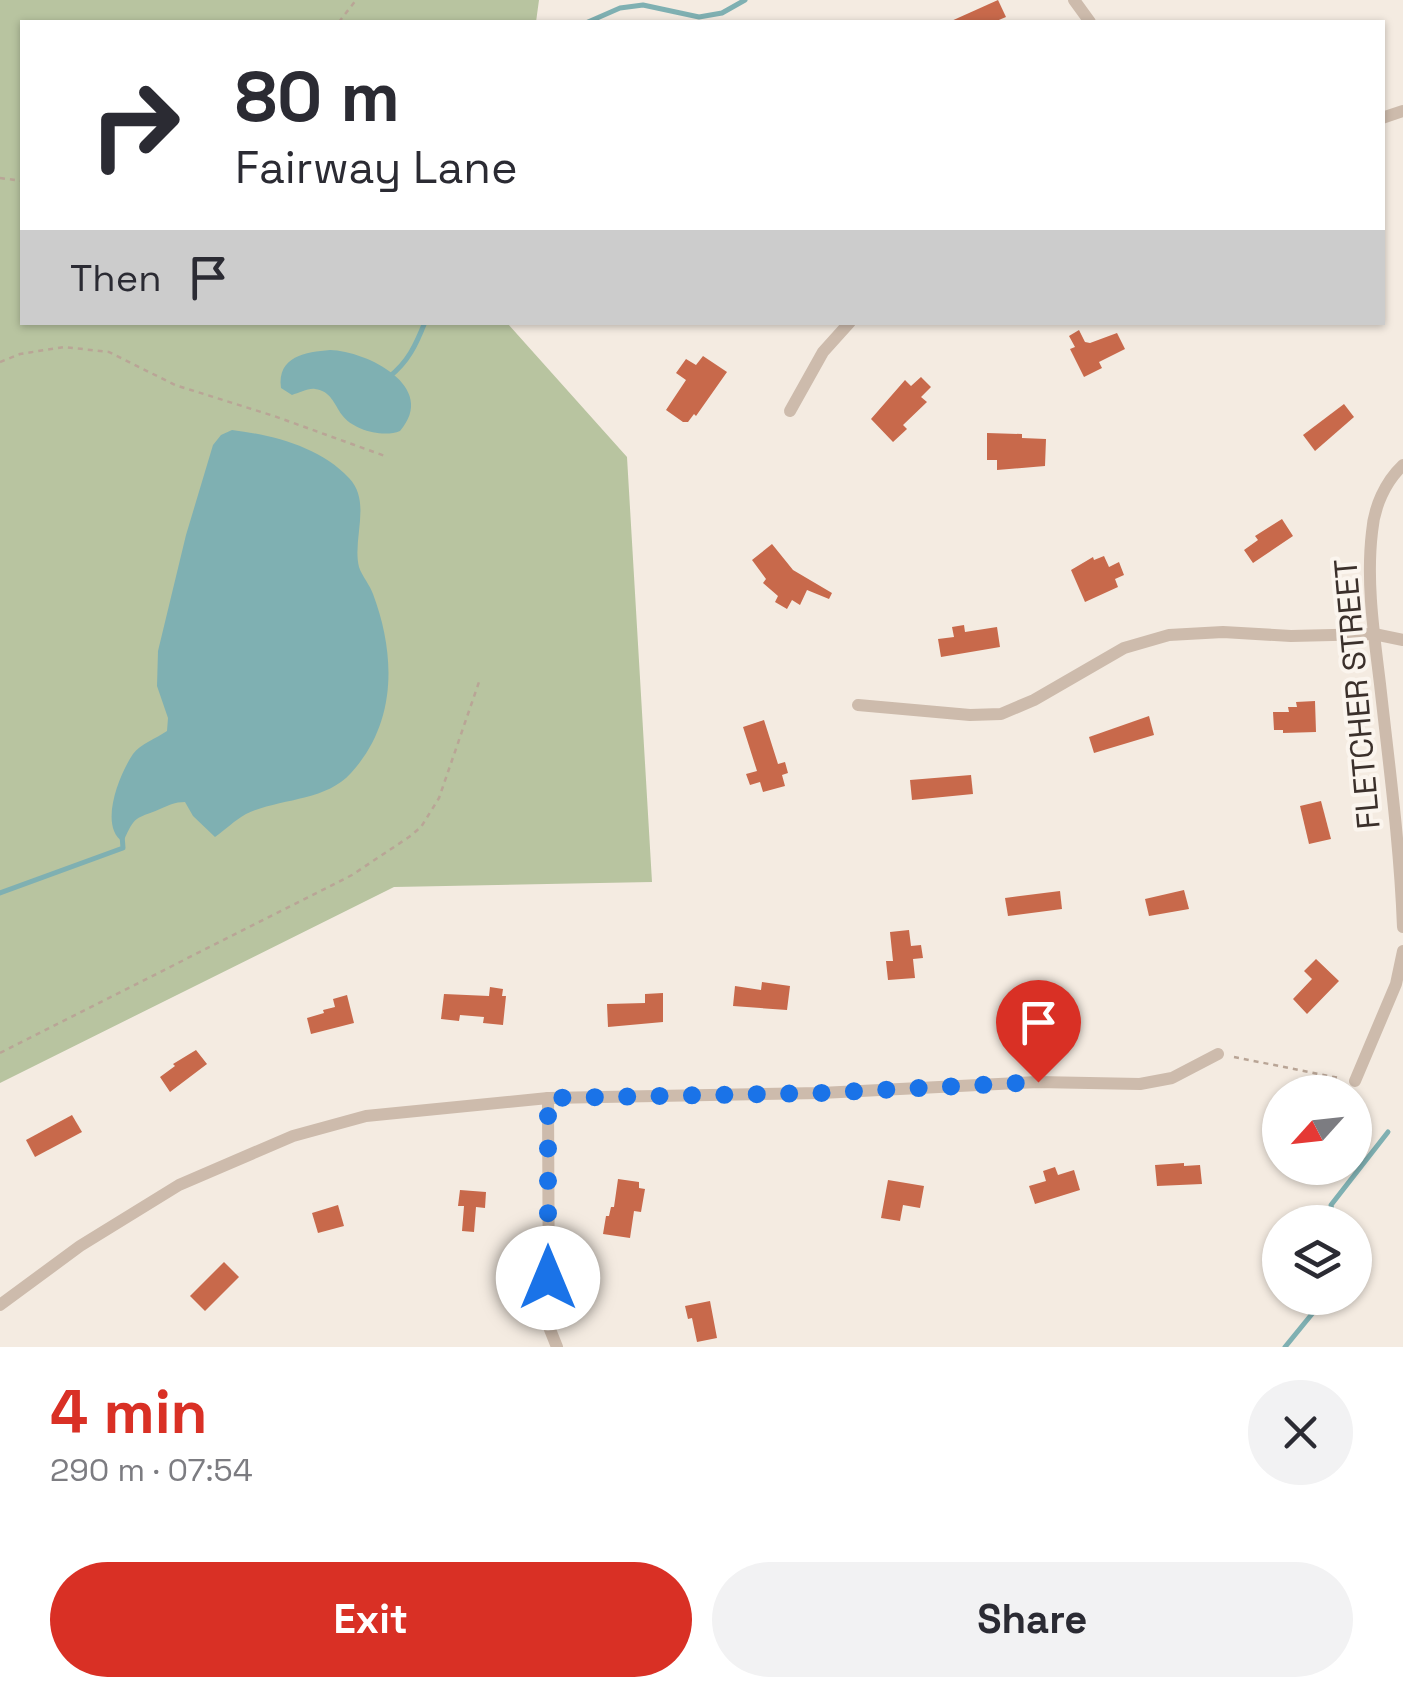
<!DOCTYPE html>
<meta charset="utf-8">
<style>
:root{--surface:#fff;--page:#f2f2f3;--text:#2b2b33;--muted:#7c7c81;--accent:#d93025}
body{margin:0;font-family:"Space Grotesk",sans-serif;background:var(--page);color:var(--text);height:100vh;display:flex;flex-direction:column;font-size:38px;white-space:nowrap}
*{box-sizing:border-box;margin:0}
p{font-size:32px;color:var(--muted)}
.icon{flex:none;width:55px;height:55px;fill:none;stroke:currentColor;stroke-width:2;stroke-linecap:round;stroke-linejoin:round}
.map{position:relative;height:1347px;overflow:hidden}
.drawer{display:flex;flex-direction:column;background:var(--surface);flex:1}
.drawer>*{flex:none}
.hud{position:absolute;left:20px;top:20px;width:1365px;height:305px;border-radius:0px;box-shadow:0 2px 8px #0004;background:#fff;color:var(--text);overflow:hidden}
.needle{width:65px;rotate:243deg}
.fabs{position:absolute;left:1262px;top:1075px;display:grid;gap:20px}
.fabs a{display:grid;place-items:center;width:110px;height:110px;border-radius:50%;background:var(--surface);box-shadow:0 2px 8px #0004;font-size:50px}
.pin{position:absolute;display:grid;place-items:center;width:85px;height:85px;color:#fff;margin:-102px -42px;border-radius:50% 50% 50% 0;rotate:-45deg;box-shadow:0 0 10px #0007}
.pin .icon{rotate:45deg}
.me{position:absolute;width:110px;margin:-55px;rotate:0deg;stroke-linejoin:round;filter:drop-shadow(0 0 8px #0008)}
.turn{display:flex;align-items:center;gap:35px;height:210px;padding:0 50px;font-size:45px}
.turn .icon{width:130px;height:130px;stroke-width:2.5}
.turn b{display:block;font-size:70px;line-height:85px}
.then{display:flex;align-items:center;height:95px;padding:0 50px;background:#0003;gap:20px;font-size:38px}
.round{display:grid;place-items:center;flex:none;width:105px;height:105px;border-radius:52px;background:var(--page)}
.overview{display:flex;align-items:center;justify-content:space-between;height:170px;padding:0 50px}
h1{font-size:60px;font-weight:600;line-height:75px;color:var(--accent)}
.primary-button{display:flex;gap:20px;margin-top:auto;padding:20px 50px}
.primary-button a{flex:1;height:115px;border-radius:60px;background:var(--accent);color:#fff;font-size:40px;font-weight:600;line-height:115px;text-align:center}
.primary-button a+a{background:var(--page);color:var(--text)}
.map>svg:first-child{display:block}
.green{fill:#b8c4a0}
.water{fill:#7fb0b2}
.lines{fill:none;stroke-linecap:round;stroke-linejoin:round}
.stream{stroke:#7fb0b2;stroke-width:5}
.building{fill:#c8694b}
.path{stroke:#b9a596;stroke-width:2.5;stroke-dasharray:5 5;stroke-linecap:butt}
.minor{stroke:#cdbbac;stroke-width:12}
.route{stroke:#1a73e8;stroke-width:18;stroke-dasharray:0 32.4}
.labels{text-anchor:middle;stroke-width:8;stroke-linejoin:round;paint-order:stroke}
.street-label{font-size:32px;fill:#3b302b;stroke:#fbf5ee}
</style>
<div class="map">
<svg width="1403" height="1347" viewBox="0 0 1403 1347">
<rect width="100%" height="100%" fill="#f4ebe1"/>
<path class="green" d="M 0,0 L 539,0 L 536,22 L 22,22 L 22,322 L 507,323 L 627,457 L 652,882 L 394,887 L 0,1083 Z"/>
<g class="water">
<path d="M 330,350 C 367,351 439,387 400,431 C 383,438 353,430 342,415 C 334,404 331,391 315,389 C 308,388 299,393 292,395 L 281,388 C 277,356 306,352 330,350 Z"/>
<path d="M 232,430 C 273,435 320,447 349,478 C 372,502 352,539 359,567 C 362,576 370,585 373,594 C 396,655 397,723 351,773 C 325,802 279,798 246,814 C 235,820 225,830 215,837 L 193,816 L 185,802 C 174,802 170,805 160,809 C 134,820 136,814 123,842 C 98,826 120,773 133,754 C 140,744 157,738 167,731 L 168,718 L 157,686 L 158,651 L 186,535 L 213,445 L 221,435 Z"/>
</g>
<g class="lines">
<g class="stream">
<path d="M 588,22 L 620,8 L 643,5 L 699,17 L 722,13 L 745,0"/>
<path d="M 389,377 C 408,362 416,345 425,322"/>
<path d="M 0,893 L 123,848 L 122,835"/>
<path d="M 1334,1222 L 1331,1205 L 1388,1132"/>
<path d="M 1285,1347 L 1325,1298"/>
</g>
</g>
<g class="building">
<path d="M 998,0 L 1006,17 L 994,22 L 949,22 Z"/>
<path d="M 1079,330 L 1085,342 L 1090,343 L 1117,333 L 1125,349 L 1099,362 L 1102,368 L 1084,377 L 1070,349 L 1075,347 L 1069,336 Z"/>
<path d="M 703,356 L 727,372 L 696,416 L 694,414 L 688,422 L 683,422 L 666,410 L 686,380 L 676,373 L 686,359 L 696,365 Z"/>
<path d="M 921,377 L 931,387 L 921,397 L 927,402 L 903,425 L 907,429 L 893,442 L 871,419 L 905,380 L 911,386 Z"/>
<path d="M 1344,404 L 1354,417 L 1315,451 L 1303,435 Z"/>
<path d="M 987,433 L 1022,434 L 1022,438 L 1046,439 L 1045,466 L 997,470 L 997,460 L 987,460 Z"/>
<path d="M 1282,519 L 1293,536 L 1253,563 L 1244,550 L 1258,540 L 1255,536 Z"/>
<path d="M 772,544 L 793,570 L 832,593 L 829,599 L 807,590 L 800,605 L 792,600 L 787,609 L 775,602 L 778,596 L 763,583 L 766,579 L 752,560 Z"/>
<path d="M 1104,556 L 1109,567 L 1119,562 L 1124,575 L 1115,579 L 1118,587 L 1085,602 L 1071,570 L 1093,557 L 1094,560 Z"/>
<path d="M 964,625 L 965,632 L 997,627 L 1000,647 L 941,657 L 938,639 L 954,637 L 952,627 Z"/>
<path d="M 1315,701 L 1316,732 L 1283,733 L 1283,730 L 1274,730 L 1273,712 L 1289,712 L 1288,707 L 1297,707 L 1296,702 Z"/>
<path d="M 1149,716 L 1154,735 L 1094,753 L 1089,737 Z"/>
<path d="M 764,720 L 778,764 L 785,762 L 788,773 L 782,775 L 785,786 L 763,792 L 760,782 L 750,785 L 746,774 L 757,771 L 743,727 Z"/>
<path d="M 971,775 L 973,794 L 912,800 L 910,780 Z"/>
<path d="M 1321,801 L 1331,839 L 1309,844 L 1300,806 Z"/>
<path d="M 1184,890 L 1189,909 L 1149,916 L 1145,899 Z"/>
<path d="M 1060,891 L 1062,909 L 1008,916 L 1005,898 Z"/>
<path d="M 909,930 L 911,946 L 921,945 L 923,958 L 913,959 L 915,978 L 888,980 L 886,961 L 893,961 L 890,932 Z"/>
<path d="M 1316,959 L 1339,981 L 1307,1014 L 1293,999 L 1312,979 L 1304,971 Z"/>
<path d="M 762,982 L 790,986 L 787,1010 L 733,1006 L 735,986 L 761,990 Z"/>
<path d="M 490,987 L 503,989 L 502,996 L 506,996 L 503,1025 L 483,1023 L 484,1017 L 460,1015 L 459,1021 L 441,1019 L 444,994 L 489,996 Z"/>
<path d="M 663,993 L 663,1022 L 608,1027 L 607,1004 L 645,1003 L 645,994 Z"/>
<path d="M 347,995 L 354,1023 L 311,1034 L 307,1018 L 324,1013 L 323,1010 L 335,1007 L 333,999 Z"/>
<path d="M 196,1050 L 207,1064 L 170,1092 L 160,1077 L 175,1066 L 173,1064 Z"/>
<path d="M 72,1115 L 82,1132 L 35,1157 L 26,1140 Z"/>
<path d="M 1184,1163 L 1184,1166 L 1200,1165 L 1202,1184 L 1157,1186 L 1155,1165 Z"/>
<path d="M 1055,1167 L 1058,1175 L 1074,1170 L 1080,1190 L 1035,1204 L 1029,1186 L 1046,1181 L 1043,1171 Z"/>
<path d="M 618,1179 L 639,1182 L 639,1188 L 645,1189 L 641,1212 L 634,1211 L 630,1238 L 603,1234 L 606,1216 L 609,1216 L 611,1207 L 614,1207 Z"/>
<path d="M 888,1180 L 924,1186 L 920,1208 L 903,1205 L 900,1221 L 881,1218 Z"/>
<path d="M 460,1190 L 486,1192 L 485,1208 L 476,1207 L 474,1232 L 462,1231 L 464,1206 L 458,1206 Z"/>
<path d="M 338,1205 L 344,1226 L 318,1233 L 312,1213 Z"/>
<path d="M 224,1262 L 239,1277 L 205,1311 L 190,1296 Z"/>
<path d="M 710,1301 L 717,1338 L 697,1342 L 692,1318 L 688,1319 L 685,1306 Z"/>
</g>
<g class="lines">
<g class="path">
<path d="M 339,22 L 356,0"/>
<path d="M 0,178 L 22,181"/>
<path d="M 0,362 L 20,354 L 64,347 L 109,352 L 175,385 L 274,416 L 385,456"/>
<path d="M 0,1053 L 352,875 L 409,837 L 421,827 L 439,798 L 479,682"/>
<path d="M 1234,1057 L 1339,1078"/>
</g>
<g class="minor">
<path d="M 1074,0 L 1090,22"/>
<path d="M 1382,118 L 1403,111"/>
<path d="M 790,411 L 823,352 L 850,322"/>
<path d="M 1403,465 C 1385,482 1374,507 1372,532 C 1366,582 1374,634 1380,684 C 1389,765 1400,846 1403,927"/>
<path d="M 858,705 L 970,715 L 1001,714 L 1034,700 L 1124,648 L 1169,635 L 1223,632 L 1291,636 L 1374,634 L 1403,640"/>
<path d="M 1355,1081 L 1396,984 L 1403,951"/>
<path d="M 548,1098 L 549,1327 L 557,1347"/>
<path d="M 0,1305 L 80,1246 L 179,1185 L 293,1136 L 366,1116 L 548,1098 L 821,1093 L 1038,1082 L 1140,1084 L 1172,1078 L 1218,1054"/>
</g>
</g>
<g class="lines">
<path class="route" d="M 548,1278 L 548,1098 L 821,1093 L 1038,1082"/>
</g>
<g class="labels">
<g class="street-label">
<text transform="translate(1357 694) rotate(-95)" y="11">FLETCHER STREET</text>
</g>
</g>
</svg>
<div class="fabs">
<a><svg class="needle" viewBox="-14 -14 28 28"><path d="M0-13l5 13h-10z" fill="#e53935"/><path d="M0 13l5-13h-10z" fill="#7c7c81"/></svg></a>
<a><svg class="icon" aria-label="layers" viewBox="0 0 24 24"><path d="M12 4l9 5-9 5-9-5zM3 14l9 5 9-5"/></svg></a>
</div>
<div class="pin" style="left:1038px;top:1082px;background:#d93025"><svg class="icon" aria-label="arrive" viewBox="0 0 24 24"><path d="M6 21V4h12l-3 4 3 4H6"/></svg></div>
<svg class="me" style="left:548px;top:1278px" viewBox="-20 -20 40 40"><circle r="19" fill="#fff"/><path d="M0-13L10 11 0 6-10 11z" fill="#1a73e8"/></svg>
<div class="hud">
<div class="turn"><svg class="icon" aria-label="right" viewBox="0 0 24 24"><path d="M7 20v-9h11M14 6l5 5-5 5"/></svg><div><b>80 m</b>Fairway Lane</div></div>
<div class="then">Then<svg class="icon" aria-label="arrive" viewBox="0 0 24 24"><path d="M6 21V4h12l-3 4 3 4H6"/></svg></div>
</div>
</div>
<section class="drawer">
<div class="overview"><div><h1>4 min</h1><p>290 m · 07:54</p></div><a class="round"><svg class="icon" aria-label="close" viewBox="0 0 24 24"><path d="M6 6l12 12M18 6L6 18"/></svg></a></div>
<div class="primary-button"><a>Exit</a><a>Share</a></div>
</section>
